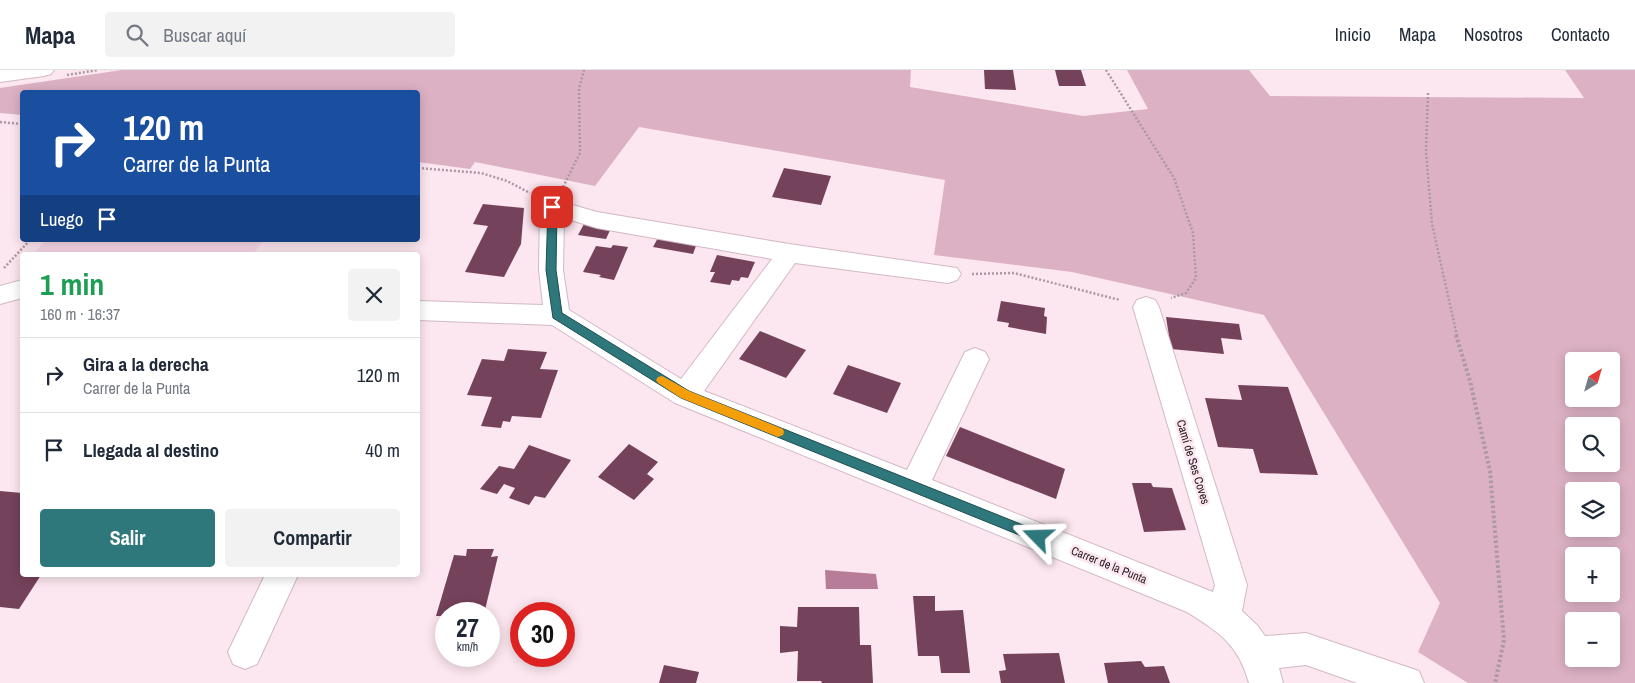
<!DOCTYPE html>
<html lang="es">
<meta charset="utf-8">
<style>
:root{--surface:#fff;--page:#f2f2f3;--text:#1f2937;--muted:#747a83;--line:#e0e1e3;--accent:#2e777b}
body{margin:0;font-family:"Archivo Narrow",sans-serif;background:var(--page);color:var(--text);height:100vh;display:flex;flex-direction:column;font-size:19px;white-space:nowrap}
*{box-sizing:border-box;margin:0}
p{font-size:16px;color:var(--muted)}
.icon{flex:none;width:28px;height:28px;fill:none;stroke:currentColor;stroke-width:2;stroke-linecap:round;stroke-linejoin:round}
.map{position:relative;flex:1;overflow:hidden}
.drawer{position:absolute;left:20px;top:182px;width:400px;height:325px;display:flex;flex-direction:column;background:var(--surface);border-radius:5px;box-shadow:0 2px 12px #0003}
.drawer>*{flex:none}
.hud{position:absolute;left:20px;top:20px;width:400px;height:152px;border-radius:5px;box-shadow:0 2px 12px #0003;background:#1a4fa0;color:#fff;overflow:hidden}
.needle{width:32px;rotate:37deg}
.fabs{position:absolute;left:1565px;top:282px;display:grid;gap:10px}
.fabs a{display:grid;place-items:center;width:55px;height:55px;border-radius:5px;background:var(--surface);box-shadow:0 2px 12px #0003;font-size:25px}
.speed{position:absolute;left:435px;top:532px;display:flex;gap:10px;font-size:25px;font-weight:700;text-align:center}
.speed>*{display:grid;place-content:center;width:65px;height:65px;border-radius:50%;background:var(--surface);box-shadow:0 2px 12px #0003;line-height:1}
.speed small{font-size:12px;font-weight:400}
.speed .limit{border:8px solid #d22;background:#fff;color:#111}
.pin{position:absolute;display:grid;place-items:center;width:42px;height:42px;color:#fff;margin:-21px;border-radius:10px;box-shadow:0 2px 8px #0006}
.me{position:absolute;width:55px;margin:-28px;rotate:292deg;stroke-linejoin:round;filter:drop-shadow(0 0 4px #0008)}
.turn{display:flex;align-items:center;gap:18px;height:105px;padding:0 20px;font-size:22px}
.turn .icon{width:65px;height:65px;stroke-width:2.5}
.turn b{display:block;font-size:35px;line-height:42px}
.then{display:flex;align-items:center;height:48px;padding:0 20px;background:#0003;gap:10px;font-size:19px}
.round{display:grid;place-items:center;flex:none;width:52px;height:52px;border-radius:5px;background:var(--page)}
.head{display:flex;align-items:center;justify-content:space-between;height:85px;padding:0 20px}
h1{font-size:30px;font-weight:700;line-height:38px;color:#1e9e55}
.primary-button{display:flex;gap:10px;margin-top:auto;padding:10px 20px}
.primary-button a{flex:1;height:58px;border-radius:5px;background:var(--accent);color:#fff;font-size:20px;font-weight:700;line-height:58px;text-align:center}
.primary-button a+a{background:var(--page);color:var(--text)}
ul{padding:0;list-style:none}
li{display:flex;align-items:center;gap:15px;height:75px;padding:0 20px;border-top:1px solid var(--line)}
li div{flex:1}
li b{display:block;font-size:19px}
li em{font-style:normal}
header{display:flex;align-items:center;gap:30px;box-sizing:border-box;height:70px;padding:0 25px;background:var(--surface);border-bottom:1px solid var(--line)}
header strong{font-size:24px}
nav{display:flex;gap:28px;margin-inline-start:auto;font-size:18px}
.search{width:350px;height:45px;background:var(--page);display:flex;align-items:center;gap:12px;box-sizing:border-box;padding:0 18px;border-radius:5px;color:var(--muted);font-size:19px}
.map>svg:first-child{display:block}
.built{fill:#f9d7e6}
.green{fill:#dcb1c4;fill-rule:evenodd}
.water{fill:#b77d98}
.building{fill:#75425b}
.lines{fill:none;stroke-linecap:round;stroke-linejoin:round}
.minor-casing{stroke:#d2b9c4;stroke-width:2}
.path-far1{stroke:#aa99a0;stroke-width:2.5;stroke-dasharray:2 2;stroke-linecap:butt}
.path{stroke:#aa99a0;stroke-width:4;stroke-dasharray:2.5 2.5;stroke-linecap:butt}
.minor{fill:#fff;fill-rule:evenodd}
.route{fill:#2e777b;stroke:#1e4d50}
.slow{fill:#f59e0b}
.labels{text-anchor:middle;stroke-width:5;stroke-linejoin:round;paint-order:stroke}
.street-label{font-size:12px;fill:#231a1e;stroke:#fce6ef}
</style>
<header>
<strong>Mapa</strong>
<div class="search"><svg class="icon" aria-label="search" viewBox="0 0 24 24"><circle cx="10" cy="10" r="6"/><path d="M15 15l6 6"/></svg>Buscar aquí</div>
<nav><a>Inicio</a><a>Mapa</a><a>Nosotros</a><a>Contacto</a></nav>
</header>
<div class="map">
<svg width="1635" height="613" viewBox="0 0 1635 613">
<rect width="100%" height="100%" fill="#fce6ef"/>
<path class="built" d="M 46,170 L 263,170 L 253,185 L 32,185 Z"/>
<path class="green" d="M 122,0 L 911,0 L 910,17 L 1083,46 L 1148,39 L 1127,0 L 1249,0 L 1270,26 L 1584,28 L 1565,0 L 1635,0 L 1635,613 L 1468,613 L 1418,582 L 1440,533 L 1264,245 L 1072,202 L 934,185 L 945,110 L 639,57 L 595,116 L 475,92 L 470,99 L 418,92 L 418,22 L 22,22 L 22,45 L 0,43 L 0,18 ZM 1574,291 L 1611,291 L 1611,329 L 1574,329 ZM 1574,356 L 1611,356 L 1611,394 L 1574,394 ZM 1574,421 L 1611,421 L 1611,459 L 1574,459 ZM 1574,486 L 1611,486 L 1611,524 L 1574,524 ZM 1574,551 L 1611,551 L 1611,589 L 1574,589 Z"/>
<path class="water" d="M 825,500 L 876,504 L 878,519 L 826,519 Z"/>
<g class="building">
<path d="M 984,0 L 1013,0 L 1016,20 L 985,19 Z"/>
<path d="M 1055,0 L 1081,0 L 1086,16 L 1059,16 Z"/>
<path d="M 784,98 L 831,106 L 821,135 L 772,127 Z"/>
<path d="M 483,134 L 524,138 L 521,174 L 504,207 L 465,202 L 488,156 L 473,154 Z"/>
<path d="M 584,154 L 611,158 L 606,169 L 578,165 Z"/>
<path d="M 659,166 L 697,173 L 693,184 L 653,177 Z"/>
<path d="M 613,175 L 628,177 L 614,210 L 599,207 L 601,205 L 583,202 L 596,176 L 611,178 Z"/>
<path d="M 717,185 L 755,192 L 748,208 L 741,207 L 739,211 L 732,210 L 730,215 L 710,212 L 715,202 L 710,202 Z"/>
<path d="M 1001,231 L 1045,238 L 1044,246 L 1047,247 L 1046,264 L 1008,257 L 1009,253 L 997,251 Z"/>
<path d="M 1166,247 L 1239,254 L 1242,270 L 1221,268 L 1224,284 L 1171,279 Z"/>
<path d="M 760,261 L 806,280 L 786,308 L 739,289 Z"/>
<path d="M 508,279 L 547,282 L 540,299 L 558,300 L 541,348 L 512,346 L 510,352 L 503,351 L 501,358 L 481,356 L 492,327 L 467,325 L 482,289 L 504,291 Z"/>
<path d="M 848,295 L 901,313 L 887,343 L 833,324 Z"/>
<path d="M 1238,315 L 1288,317 L 1318,405 L 1260,403 L 1253,379 L 1218,377 L 1205,328 L 1242,330 Z"/>
<path d="M 960,357 L 1065,399 L 1056,429 L 946,386 Z"/>
<path d="M 629,374 L 658,392 L 647,404 L 654,409 L 634,430 L 598,407 Z"/>
<path d="M 529,375 L 571,390 L 545,428 L 535,426 L 529,435 L 509,428 L 515,418 L 504,414 L 497,424 L 480,419 L 499,396 L 514,399 Z"/>
<path d="M 1132,413 L 1151,413 L 1153,417 L 1172,418 L 1186,460 L 1144,462 Z"/>
<path d="M 0,421 L 22,423 L 22,505 L 41,505 L 19,539 L 0,537 Z"/>
<path d="M 467,479 L 494,479 L 491,487 L 498,486 L 484,544 L 446,544 L 446,546 L 436,546 L 454,485 L 466,486 Z"/>
<path d="M 913,526 L 935,526 L 935,541 L 963,540 L 970,603 L 941,603 L 939,586 L 918,586 Z"/>
<path d="M 798,537 L 859,537 L 860,575 L 871,575 L 873,613 L 822,613 L 821,611 L 797,611 L 798,581 L 780,583 L 780,556 L 797,557 Z"/>
<path d="M 1059,583 L 1065,613 L 1001,613 L 999,601 L 1006,600 L 1003,584 Z"/>
<path d="M 1141,591 L 1145,597 L 1164,596 L 1170,613 L 1108,613 L 1104,593 Z"/>
<path d="M 664,595 L 699,602 L 696,613 L 659,613 Z"/>
</g>
<g class="lines">
<g class="minor-casing">
<g id="minor">
<path d="M 0,0 L 54,0 L 51,4 L 44,6 L 0,12 Z"/>
<path d="M 552,129 L 597,142 L 789,174 L 957,198 L 961,204 L 957,210 L 948,213 L 795,193 L 704,321 L 907,400 L 965,282 L 975,278 L 985,282 L 989,289 L 932,410 L 1213,522 L 1215,515 L 1133,237 L 1137,230 L 1146,227 L 1155,230 L 1159,237 L 1247,515 L 1242,541 L 1257,555 L 1265,566 L 1306,563 L 1419,601 L 1424,613 L 1357,613 L 1306,595 L 1279,598 L 1283,613 L 1249,613 C 1238,574 1220,563 1187,542 L 675,333 L 552,255 L 418,250 L 418,231 L 543,235 L 539,200 L 540,137 L 544,131 ZM 564,148 L 597,158 L 772,189 L 681,309 L 569,240 L 563,200 Z"/>
<path d="M 22,210 L 22,228 L 0,234 L 0,216 Z"/>
<path d="M 265,505 L 298,505 L 257,594 L 245,599 L 233,594 L 228,582 Z"/>
</g>
</g>
<g class="path-far1">
<path d="M 1106,0 L 1174,108 L 1193,163 L 1196,208 L 1186,223 L 1171,228"/>
<path d="M 67,5 L 98,0"/>
<path d="M 1428,23 L 1426,81 L 1432,154 L 1457,266"/>
<path d="M 0,52 L 22,54"/>
<path d="M 418,98 L 481,103 L 507,111 L 530,123"/>
<path d="M 563,117 L 580,83 L 579,19 L 584,0"/>
<path d="M 4,198 L 30,170"/>
<path d="M 972,204 L 1014,203 L 1120,230"/>
</g>
<path class="path" d="M 1456,265 L 1470,311 L 1490,401 L 1504,570 L 1495,613"/>
<use href="#minor" class="minor"/>
</g>
<path class="route" d="M 552,134 L 557,137 L 556,200 L 562,243 L 689,321 L 1043,463 L 1045,467 L 1043,471 L 1038,472 L 1034,471 L 681,328 L 553,248 L 546,200 L 548,137 Z"/>
<path class="slow" d="M 662,306 L 689,321 L 783,359 L 784,362 L 783,365 L 778,367 L 681,328 L 658,313 L 656,310 L 658,307 Z"/>
<g class="labels">
<g class="street-label">
<text transform="translate(1193 392) rotate(73)" y="4">Camí de Ses Coves</text>
<text transform="translate(1109 495) rotate(22)" y="4">Carrer de la Punta</text>
</g>
</g>
</svg>
<div class="fabs">
<a><svg class="needle" viewBox="-14 -14 28 28"><path d="M0-13l5 13h-10z" fill="#e53935"/><path d="M0 13l5-13h-10z" fill="#747a83"/></svg></a>
<a><svg class="icon" aria-label="search" viewBox="0 0 24 24"><circle cx="10" cy="10" r="6"/><path d="M15 15l6 6"/></svg></a>
<a><svg class="icon" aria-label="layers" viewBox="0 0 24 24"><path d="M12 4l9 5-9 5-9-5zM3 14l9 5 9-5"/></svg></a>
<a>+</a>
<a>−</a>
</div>
<div class="speed"><div>27<small>km/h</small></div><div class="limit">30</div></div>
<div class="pin" style="left:552px;top:137px;background:#d93025"><svg class="icon" aria-label="arrive" viewBox="0 0 24 24"><path d="M6 21V4h12l-3 4 3 4H6"/></svg></div>
<svg class="me" style="left:1038px;top:467px" viewBox="-20 -20 40 40"><path d="M0-17L14 15 0 8-14 15z" fill="#2e777b" stroke="#fff" stroke-width="4"/></svg>
<div class="hud">
<div class="turn"><svg class="icon" aria-label="right" viewBox="0 0 24 24"><path d="M7 20v-9h11M14 6l5 5-5 5"/></svg><div><b>120 m</b>Carrer de la Punta</div></div>
<div class="then">Luego<svg class="icon" aria-label="arrive" viewBox="0 0 24 24"><path d="M6 21V4h12l-3 4 3 4H6"/></svg></div>
</div>
<section class="drawer">
<div class="head"><div><h1>1 min</h1><p>160 m · 16:37</p></div><a class="round"><svg class="icon" aria-label="close" viewBox="0 0 24 24"><path d="M6 6l12 12M18 6L6 18"/></svg></a></div>
<ul>
<li><svg class="icon" aria-label="right" viewBox="0 0 24 24"><path d="M7 20v-9h11M14 6l5 5-5 5"/></svg><div><b>Gira a la derecha</b><p>Carrer de la Punta</p></div><em>120 m</em></li>
<li><svg class="icon" aria-label="arrive" viewBox="0 0 24 24"><path d="M6 21V4h12l-3 4 3 4H6"/></svg><div><b>Llegada al destino</b></div><em>40 m</em></li>
</ul>
<div class="primary-button"><a>Salir</a><a>Compartir</a></div>
</section>
</div>
